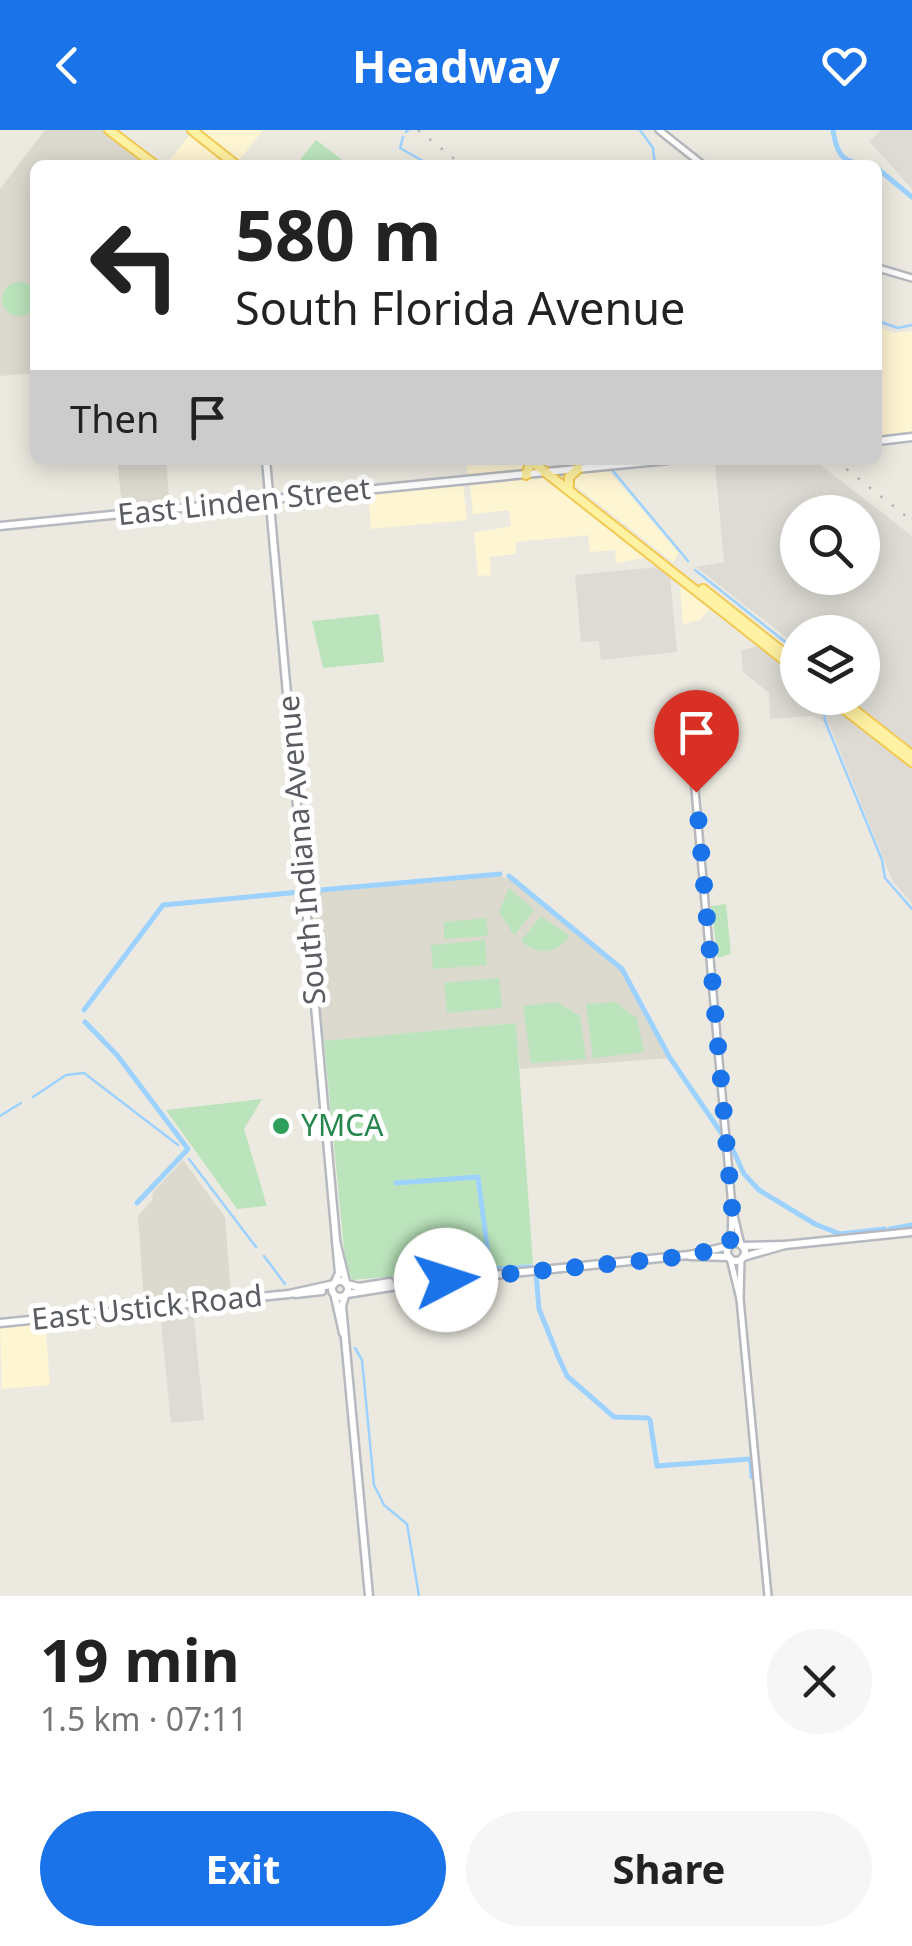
<!DOCTYPE html>
<meta charset="utf-8">
<style>
:root{--surface:#fff;--page:#f6f6f6;--text:#222;--muted:#767676;--accent:#1a73e8}
body{margin:0;font-family:"Noto Sans",sans-serif;background:var(--page);color:var(--text);height:100vh;display:flex;flex-direction:column;font-size:38px;white-space:nowrap}
*{box-sizing:border-box;margin:0}
p{font-size:32px;color:var(--muted)}
.icon{flex:none;width:55px;height:55px;fill:none;stroke:currentColor;stroke-width:2;stroke-linecap:round;stroke-linejoin:round}
.map{position:relative;height:1466px;overflow:hidden}
.panel{display:flex;flex-direction:column;background:var(--surface);flex:1}
.panel>*{flex:none}
.hud{position:absolute;left:30px;top:30px;width:852px;height:305px;border-radius:15px;box-shadow:0 5px 25px #0003;background:#fff;color:var(--text);overflow:hidden}
.fabs{position:absolute;left:780px;top:365px;display:grid;gap:20px}
.fabs a{display:grid;place-items:center;width:100px;height:100px;border-radius:50%;background:var(--surface);box-shadow:0 5px 25px #0003;font-size:50px}
.pin{position:absolute;display:grid;place-items:center;width:85px;height:85px;color:#fff;margin:-102px -42px;border-radius:50% 50% 50% 0;rotate:-45deg;box-shadow:0 0 10px #0007}
.pin .icon{rotate:45deg}
.me{position:absolute;width:110px;margin:-55px;rotate:85deg;stroke-linejoin:round;filter:drop-shadow(0 0 8px #0008)}
.turn{display:flex;align-items:center;gap:35px;height:210px;padding:0 40px;font-size:45px}
.turn .icon{width:130px;height:130px;stroke-width:2.5}
.turn b{display:block;font-size:70px;line-height:85px}
.then{display:flex;align-items:center;height:95px;padding:0 40px;background:#0003;gap:20px;font-size:38px}
.round{display:grid;place-items:center;flex:none;width:105px;height:105px;border-radius:52px;background:var(--page)}
.headline{display:flex;align-items:center;justify-content:space-between;height:170px;padding:0 40px}
h1{font-size:60px;font-weight:700;line-height:75px}
.button{display:flex;gap:20px;margin-top:auto;padding:20px 40px}
.button a{flex:1;height:115px;border-radius:60px;background:var(--accent);color:#fff;font-size:40px;font-weight:700;line-height:115px;text-align:center}
.button a+a{background:var(--page);color:var(--text)}
header{display:flex;justify-content:space-between;align-items:center;height:130px;padding:0 40px;background:var(--accent);color:#fff;font-size:45px;font-weight:700}
.map>svg:first-child{display:block}
.commercial{fill:#fef5d3}
.industrial{fill:#dddbd4;fill-rule:evenodd}
.education{fill:#dcd9ce}
.green{fill:#bbe4bc}
.lines{fill:none;stroke-linecap:round;stroke-linejoin:round}
.stream{stroke:#9dd2ff;stroke-width:2.5}
.canal{stroke:#9dd2ff;stroke-width:5}
.tertiary-casing{stroke:#b6b8bd;stroke-width:10}
.secondary-casing{stroke:#b6b9bf;stroke-width:11}
.primary-casing{stroke:#f2c953;stroke-width:12}
.tertiary{stroke:#fff;stroke-width:5}
.secondary{stroke:#fff;stroke-width:6}
.primary{stroke:#fff2a2;stroke-width:8}
.rail{stroke:#b3b4b4;stroke-width:2.5;stroke-dasharray:2.5 12;stroke-linecap:butt}
.route{stroke:#1a73e8;stroke-width:18;stroke-dasharray:0 32.4}
.leisure-dot{fill:#2e9e5b;stroke:#fff;stroke-width:4}
.labels{text-anchor:middle;stroke-width:10;stroke-linejoin:round;paint-order:stroke}
.street-label{font-size:30px;fill:#595c61;stroke:#fff}
.leisure-label{font-size:30px;fill:#27864d;stroke:#fff;text-anchor:start}
</style>
<header><svg class="icon" aria-label="back" viewBox="0 0 24 24"><path d="M15 5l-7 7 7 7"/></svg>Headway<svg class="icon" aria-label="heart" viewBox="0 0 24 24"><path d="M12 20l-8-8c-3-5 5-10 8-4 3-6 11-1 8 4z"/></svg></header>
<div class="map">
<svg width="912" height="1466" viewBox="0 0 912 1466">
<rect width="100%" height="100%" fill="#eceae0"/>
<g class="commercial">
<path d="M 197,0 L 263,0 L 238,32 Z"/>
<path d="M 191,3 L 232,35 L 166,35 Z"/>
<path d="M 878,197 L 894,203 L 912,201 L 912,303 L 878,306 Z"/>
<path d="M 466,330 L 526,330 L 529,333 L 524,342 L 468,347 Z"/>
<path d="M 608,340 L 679,423 L 673,432 L 572,353 L 575,343 Z"/>
<path d="M 546,346 L 650,427 L 616,433 L 615,420 L 590,422 L 588,405 L 516,412 L 516,424 L 490,427 L 491,445 L 478,446 L 474,403 L 511,396 L 509,380 L 473,384 L 470,353 Z"/>
<path d="M 463,355 L 467,390 L 371,399 L 368,364 Z"/>
<path d="M 684,456 L 712,477 L 700,490 L 683,494 L 680,459 Z"/>
<path d="M 45,1192 L 50,1255 L 2,1259 L 0,1197 Z"/>
</g>
<g class="industrial">
<path d="M 882,0 L 912,0 L 912,59 L 869,11 Z"/>
<path d="M 756,330 L 814,330 L 912,406 L 912,620 L 845,568 L 862,568 L 862,502 L 798,502 L 797,516 L 696,437 L 724,432 L 715,334 ZM 798,382 L 862,382 L 862,448 L 798,448 Z"/>
<path d="M 658,437 L 670,447 L 677,522 L 601,530 L 599,511 L 581,512 L 575,445 Z"/>
<path d="M 760,515 L 797,545 L 798,568 L 825,568 L 912,637 L 912,773 L 893,752 L 829,594 L 812,586 L 770,589 L 769,563 L 743,542 L 741,521 Z"/>
<path d="M 193,1179 L 204,1290 L 171,1293 L 160,1182 Z"/>
</g>
<g class="education">
<path d="M 45,0 L 109,0 L 155,35 L 35,35 L 35,243 L 0,246 L 0,59 Z"/>
<path d="M 117,330 L 166,330 L 170,379 L 123,384 Z"/>
<path d="M 494,743 L 518,753 L 622,839 L 670,928 L 520,939 L 515,893 L 320,912 L 305,761 Z"/>
<path d="M 183,1030 L 225,1087 L 231,1164 L 144,1172 L 138,1086 L 152,1070 L 153,1062 Z"/>
</g>
<g class="green">
<path d="M 316,10 L 349,35 L 296,35 Z"/>
<circle cx="19" cy="169" r="17"/>
<path d="M 379,484 L 384,532 L 323,538 L 312,491 Z"/>
<path d="M 509,758 L 534,780 L 514,805 L 499,782 Z"/>
<path d="M 726,774 L 731,824 L 718,828 L 711,776 Z"/>
<path d="M 541,786 L 570,806 C 556,824 538,826 521,811 Z"/>
<path d="M 486,788 L 488,806 L 444,809 L 444,792 Z"/>
<path d="M 485,810 L 487,835 L 433,839 L 431,815 Z"/>
<path d="M 499,848 L 502,878 L 447,883 L 444,853 Z"/>
<path d="M 557,872 L 580,886 L 586,929 L 531,933 L 523,876 Z"/>
<path d="M 615,872 L 637,888 L 644,922 L 593,928 L 586,874 Z"/>
<path d="M 516,893 L 533,1134 L 352,1150 L 345,1130 L 324,911 Z"/>
<path d="M 262,969 L 244,999 L 267,1076 L 237,1079 L 166,980 Z"/>
</g>
<g class="lines">
<g class="stream">
<path d="M 640,0 L 653,18 L 655,35"/>
<path d="M 406,2 L 408,0"/>
<path d="M 403,7 L 400,18 L 430,35"/>
<path d="M 878,191 L 898,198 L 912,195"/>
<path d="M 613,341 L 688,431"/>
<path d="M 695,440 L 798,522"/>
<path d="M 824,579 L 825,591 L 882,730 L 885,748 L 912,779"/>
<path d="M 33,967 L 66,945 L 84,943 L 178,1015"/>
<path d="M 0,986 L 21,973"/>
<path d="M 189,1029 L 256,1117"/>
<path d="M 264,1126 L 285,1154"/>
<path d="M 355,1218 L 362,1230 L 374,1355 L 384,1375 L 407,1394 L 419,1466"/>
</g>
<g class="canal">
<path d="M 833,0 C 837,28 844,33 871,35"/>
<path d="M 878,39 L 912,67"/>
<path d="M 509,746 L 622,839 L 670,928 L 722,1004"/>
<path d="M 309,761 L 500,744"/>
<path d="M 84,880 L 163,775 L 300,762"/>
<path d="M 85,892 L 117,925 L 188,1019 L 137,1073"/>
<path d="M 733,1020 L 744,1044 L 759,1060 L 815,1094 L 840,1104 L 885,1099"/>
<path d="M 396,1053 L 478,1047 L 490,1139 L 531,1137"/>
<path d="M 890,1099 L 912,1095"/>
<path d="M 536,1144 L 539,1179 L 556,1221"/>
<path d="M 557,1224 L 567,1246 L 614,1287 L 648,1288"/>
<path d="M 650,1290 L 657,1336 L 750,1329"/>
<path d="M 751,1331 L 752,1347"/>
</g>
<g class="tertiary-casing">
<g id="tertiary">
<path d="M 659,0 L 703,35"/>
<path d="M 878,138 L 912,148"/>
<path d="M 692,626 L 732,1077 L 731,1115"/>
<path d="M 732,1077 L 741,1115"/>
<path d="M 730,1128 L 740,1169 L 768,1466"/>
<path d="M 740,1169 L 741,1129"/>
</g>
</g>
<g class="secondary-casing">
<g id="secondary">
<path d="M 878,311 L 912,307"/>
<path d="M 266,330 L 339,1143 L 335,1152"/>
<path d="M 0,396 L 668,330"/>
<path d="M 336,1111 L 346,1152"/>
<circle cx="736" cy="1122" r="9"/>
<path d="M 742,1116 L 784,1115"/>
<path d="M 690,1126 L 729,1127"/>
<path d="M 743,1127 L 785,1115 L 912,1102"/>
<circle cx="340" cy="1159" r="8"/>
<path d="M 347,1154 L 359,1157 L 390,1152"/>
<path d="M 295,1164 L 322,1161"/>
<path d="M 347,1164 L 416,1153 L 689,1125 L 729,1116"/>
<path d="M 345,1166 L 342,1176 L 369,1466"/>
<path d="M 335,1167 L 343,1203"/>
<path d="M 0,1193 L 289,1164 L 334,1154"/>
</g>
</g>
<g class="primary-casing">
<g id="primary">
<path d="M 109,0 L 155,35"/>
<path d="M 192,0 L 236,35"/>
<path d="M 530,330 L 798,541"/>
<path d="M 526,345 L 531,331"/>
<path d="M 569,355 L 569,347 L 578,339"/>
<path d="M 703,459 L 798,534"/>
<path d="M 830,568 L 912,632"/>
<path d="M 839,568 L 912,625"/>
</g>
</g>
<use href="#tertiary" class="tertiary"/>
<use href="#secondary" class="secondary"/>
<use href="#primary" class="primary"/>
<g class="rail">
<path d="M 418,0 L 462,35"/>
<path d="M 835,330 L 912,391"/>
</g>
</g>
<g class="lines">
<path class="route" d="M 446,1150 L 689,1126 L 730,1115 L 732,1077 L 696,662"/>
</g>
<circle class="leisure-dot" cx="281" cy="996" r="10"/>
<g class="labels">
<g class="street-label">
<text transform="translate(244 372) rotate(-6)" y="10">East Linden Street</text>
<text transform="translate(302 720) rotate(-95)" y="10">South Indiana Avenue</text>
<text transform="translate(147 1178) rotate(-6)" y="10">East Ustick Road</text>
</g>
<g class="leisure-label">
<text x="301" y="1006">YMCA</text>
</g>
</g>
</svg>
<div class="fabs">
<a><svg class="icon" aria-label="search" viewBox="0 0 24 24"><circle cx="10" cy="10" r="6"/><path d="M15 15l6 6"/></svg></a>
<a><svg class="icon" aria-label="layers" viewBox="0 0 24 24"><path d="M12 4l9 5-9 5-9-5zM3 14l9 5 9-5"/></svg></a>
</div>
<div class="pin" style="left:696px;top:662px;background:#d93025"><svg class="icon" aria-label="arrive" viewBox="0 0 24 24"><path d="M6 21V4h12l-3 4 3 4H6"/></svg></div>
<svg class="me" style="left:446px;top:1150px" viewBox="-20 -20 40 40"><circle r="19" fill="#fff"/><path d="M0-13L10 11 0 6-10 11z" fill="#1a73e8"/></svg>
<div class="hud">
<div class="turn"><svg class="icon" aria-label="left" viewBox="0 0 24 24"><path d="M17 20v-9H6M10 6l-5 5 5 5"/></svg><div><b>580 m</b>South Florida Avenue</div></div>
<div class="then">Then<svg class="icon" aria-label="arrive" viewBox="0 0 24 24"><path d="M6 21V4h12l-3 4 3 4H6"/></svg></div>
</div>
</div>
<section class="panel">
<div class="headline"><div><h1>19 min</h1><p>1.5 km · 07:11</p></div><a class="round"><svg class="icon" aria-label="close" viewBox="0 0 24 24"><path d="M6 6l12 12M18 6L6 18"/></svg></a></div>
<div class="button"><a>Exit</a><a>Share</a></div>
</section>
